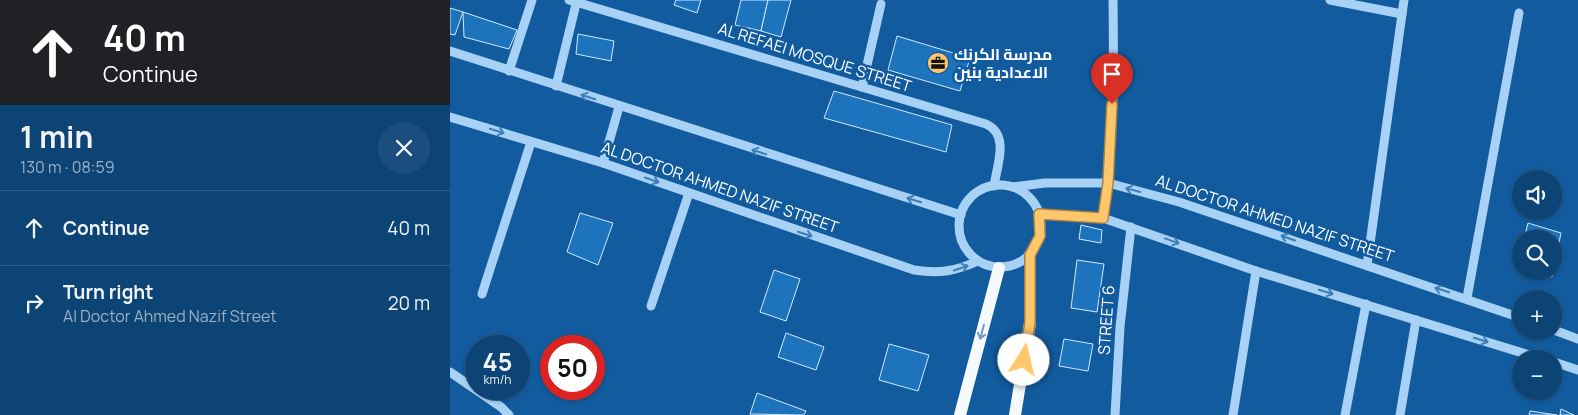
<!DOCTYPE html>
<meta charset="utf-8">
<style>
:root{--surface:#0d4476;--page:#1b4e7e;--text:#f1f3f6;--muted:#9ab0c5;--line:#2d5c88}
body{margin:0;font-family:Manrope,Cairo,sans-serif;background:var(--page);color:var(--text);height:100vh;display:flex;flex-direction:column;font-size:19px;white-space:nowrap}
*{box-sizing:border-box;margin:0}
p{font-size:16px;color:var(--muted)}
.icon{flex:none;width:28px;height:28px;fill:none;stroke:currentColor;stroke-width:2;stroke-linecap:round;stroke-linejoin:round}
.map{position:relative;flex:1;overflow:hidden}
.sheet{display:flex;flex-direction:column;background:var(--surface);width:450px}
.sheet>*{flex:none}
.hud{background:#202124;color:#fff;overflow:hidden}
.fabs{position:absolute;left:1062px;top:170px;display:grid;gap:10px}
.fabs a{display:grid;place-items:center;width:50px;height:50px;border-radius:50%;background:var(--surface);box-shadow:0 1px 4px #0004,0 0 0 1px var(--line);font-size:25px}
.speed{position:absolute;left:15px;top:335px;display:flex;gap:10px;font-size:25px;font-weight:700;text-align:center}
.speed>*{display:grid;place-content:center;width:65px;height:65px;border-radius:50%;background:var(--surface);box-shadow:0 1px 4px #0004,0 0 0 1px var(--line);line-height:1}
.speed small{font-size:12px;font-weight:400}
.speed .limit{border:8px solid #d22;background:#fff;color:#111}
.pin{position:absolute;display:grid;place-items:center;width:42px;height:42px;color:#fff;margin:-51px -21px;border-radius:50% 50% 50% 0;rotate:-45deg;box-shadow:0 0 5px #0007}
.pin .icon{rotate:45deg}
.me{position:absolute;width:55px;margin:-28px;rotate:9deg;stroke-linejoin:round;filter:drop-shadow(0 0 4px #0008)}
.turn{display:flex;align-items:center;gap:18px;height:105px;padding:0 20px;font-size:22px}
.turn .icon{width:65px;height:65px;stroke-width:2.5}
.turn b{display:block;font-size:35px;line-height:42px}
.round{display:grid;place-items:center;flex:none;width:52px;height:52px;border-radius:26px;background:var(--page)}
.headline{display:flex;align-items:center;justify-content:space-between;height:85px;padding:0 20px}
h1{font-size:30px;font-weight:700;line-height:38px}
ul{padding:0;list-style:none}
li{display:flex;align-items:center;gap:15px;height:75px;padding:0 20px;border-top:1px solid var(--line)}
li div{flex:1}
li b{display:block;font-size:19px}
li em{font-style:normal}
main{display:flex;flex:1;min-height:0}
.map>svg:first-child{display:block}
.building{fill:#1e73bd;stroke:#d0e9fe}
.lines{fill:none;stroke-linecap:round;stroke-linejoin:round}
.minor{stroke:#a7d1f5;stroke-width:9}
.major{stroke:#f5faff;stroke-width:12}
.oneway{stroke:#3e7eb8}
.oneway2{stroke:#6c9bc5}
.route-casing{stroke:#a68146;stroke-width:12}
.route{stroke:#ffc76b;stroke-width:9}
.labels{text-anchor:middle;stroke-width:5;stroke-linejoin:round;paint-order:stroke}
.poi-label{font-size:16px;font-weight:bold;fill:#fff;stroke:#115b9e;text-anchor:start}
.street-label{font-size:16px;fill:#fff;stroke:#115b9e}
</style>
<main>
<section class="sheet">
<div class="hud">
<div class="turn"><svg class="icon" aria-label="ahead" viewBox="0 0 24 24"><path d="M12 20V5M6 11l6-6 6 6"/></svg><div><b>40 m</b>Continue</div></div>
</div>
<div class="headline"><div><h1>1 min</h1><p>130 m · 08:59</p></div><a class="round"><svg class="icon" aria-label="close" viewBox="0 0 24 24"><path d="M6 6l12 12M18 6L6 18"/></svg></a></div>
<ul>
<li><svg class="icon" aria-label="ahead" viewBox="0 0 24 24"><path d="M12 20V5M6 11l6-6 6 6"/></svg><div><b>Continue</b></div><em>40 m</em></li>
<li><svg class="icon" aria-label="right" viewBox="0 0 24 24"><path d="M7 20v-9h11M14 6l5 5-5 5"/></svg><div><b>Turn right</b><p>Al Doctor Ahmed Nazif Street</p></div><em>20 m</em></li>
</ul>
</section>
<div class="map">
<svg width="1128" height="415" viewBox="0 0 1128 415">
<rect width="100%" height="100%" fill="#115b9e"/>
<g class="building">
<path d="M 226,0 L 251,0 L 247,13 L 224,5 Z"/>
<path d="M 291,0 L 318,0 L 311,31 L 285,25 Z"/>
<path d="M 318,0 L 341,0 L 331,37 L 311,31 Z"/>
<path d="M 0,8 L 13,12 L 5,35 L 0,34 Z"/>
<path d="M 13,12 L 67,30 L 59,49 L 14,37 Z"/>
<path d="M 128,34 L 164,41 L 161,61 L 126,54 Z"/>
<path d="M 447,36 L 520,58 L 510,91 L 438,70 Z"/>
<path d="M 384,91 L 502,125 L 496,152 L 374,118 Z"/>
<path d="M 130,213 L 163,223 L 148,265 L 117,252 Z"/>
<path d="M 1078,223 L 1111,233 L 1104,267 L 1104,239 L 1074,239 Z"/>
<path d="M 631,225 L 652,230 L 651,243 L 629,239 Z"/>
<path d="M 627,260 L 654,264 L 647,312 L 621,308 Z"/>
<path d="M 324,270 L 350,279 L 336,321 L 310,312 Z"/>
<path d="M 1083,271 L 1103,271 L 1102,277 Z"/>
<path d="M 336,333 L 374,347 L 366,370 L 328,357 Z"/>
<path d="M 614,339 L 643,344 L 638,371 L 609,366 Z"/>
<path d="M 439,344 L 479,355 L 468,391 L 429,380 Z"/>
<path d="M 307,393 L 356,411 L 354,415 L 300,414 Z"/>
<path d="M 1111,409 L 1124,415 L 1110,415 Z"/>
<path d="M 1080,411 L 1107,415 L 1079,415 Z"/>
</g>
<g class="lines">
<g class="minor">
<path d="M 119,0 L 536,124 C 560,135 547,165 544,186"/>
<path d="M 880,0 L 952,14"/>
<path d="M 0,51 L 511,215"/>
<path d="M 59,71 L 82,0"/>
<path d="M 106,86 L 127,0"/>
<path d="M 412,87 L 431,4"/>
<path d="M 0,117 L 153,163 L 464,270 C 489,274 506,271 528,261"/>
<path d="M 153,163 L 169,107"/>
<circle cx="550" cy="226" r="41"/>
<path d="M 563,187 L 595,183 L 658,183 L 729,202 L 1071,318"/>
<path d="M 589,214 L 653,218 L 806,271 L 1092,359"/>
<path d="M 653,218 C 664,146 664,73 663,0"/>
<path d="M 917,265 L 954,0"/>
<path d="M 32,294 L 81,142"/>
<path d="M 1017,298 L 1069,13"/>
<path d="M 201,306 L 239,193"/>
<path d="M 1104,330 L 1128,339"/>
<path d="M 1104,362 L 1128,370"/>
<path d="M 0,372 L 51,407 L 59,415"/>
<path d="M 665,415 L 670,327 L 681,227"/>
<path d="M 783,415 L 806,271"/>
<path d="M 895,415 L 916,304"/>
<path d="M 950,415 L 966,320"/>
</g>
<g class="major">
<path d="M 510,415 L 549,268"/>
<path d="M 565,415 L 580,323 L 580,255"/>
</g>
</g>
<defs><path id="oneway-shaft" d="M-6 0H5M1.5-3L5.5 0L1.5 3" fill="none" stroke-width="1.6" stroke-linecap="round" stroke-linejoin="round" transform="scale(1.25)"/></defs>
<g class="oneway">
<use href="#oneway-shaft" transform="translate(138 97) rotate(-162)"/>
<use href="#oneway-shaft" transform="translate(47 131) rotate(17)"/>
<use href="#oneway-shaft" transform="translate(309 152) rotate(-162)"/>
<use href="#oneway-shaft" transform="translate(202 180) rotate(19)"/>
<use href="#oneway-shaft" transform="translate(683 190) rotate(-165)"/>
<use href="#oneway-shaft" transform="translate(464 200) rotate(-163)"/>
<use href="#oneway-shaft" transform="translate(355 234) rotate(18)"/>
<use href="#oneway-shaft" transform="translate(838 238) rotate(-161)"/>
<use href="#oneway-shaft" transform="translate(722 241) rotate(20)"/>
<use href="#oneway-shaft" transform="translate(511 268) rotate(-19)"/>
<use href="#oneway-shaft" transform="translate(992 290) rotate(-162)"/>
<use href="#oneway-shaft" transform="translate(876 292) rotate(17)"/>
<use href="#oneway-shaft" transform="translate(1031 340) rotate(17)"/>
</g>
<use class="oneway2" href="#oneway-shaft" transform="translate(532 332) rotate(105)"/>
<g class="lines">
<g class="route-casing">
<path id="route" d="M 574,360 L 580,323 L 580,255 L 590,236 L 589,214 L 653,218 L 658,183 L 662,104"/>
</g>
<use href="#route" class="route"/>
</g>
<defs>
<g id="office-disc" transform="scale(1.125)"><circle r="9.5" fill="#ffc76b" stroke="#115b9e"/><path d="M-6-3h4V-5.5h4V-3h4V5H-6ZM-1-4.5V-3h2v-1.5ZM-6 0V1H6V0Z" fill="#111"/></g>
</defs>
<g fill-rule="evenodd">
<use href="#office-disc" x="488" y="63"/>
</g>
<g class="labels">
<g class="poi-label">
<text x="504" y="60">مدرسة الكرنك<tspan x="504" dy="18">الاعدادية بنين</tspan></text>
</g>
<g class="street-label">
<text transform="translate(365 57) rotate(17)" y="6">AL REFAEI MOSQUE STREET</text>
<text transform="translate(270 187) rotate(19)" y="6">AL DOCTOR AHMED NAZIF STREET</text>
<text transform="translate(825 218) rotate(18)" y="6">AL DOCTOR AHMED NAZIF STREET</text>
<text transform="translate(656 320) rotate(-86)" y="6">STREET 6</text>
</g>
</g>
</svg>
<div class="fabs">
<a><svg class="icon" aria-label="sound" viewBox="0 0 24 24"><path d="M4 9h4l5-4v14l-5-4H4zM17 9q2 3 0 6"/></svg></a>
<a><svg class="icon" aria-label="search" viewBox="0 0 24 24"><circle cx="10" cy="10" r="6"/><path d="M15 15l6 6"/></svg></a>
<a>+</a>
<a>−</a>
</div>
<div class="speed"><div>45<small>km/h</small></div><div class="limit">50</div></div>
<div class="pin" style="left:662px;top:104px;background:#d93025"><svg class="icon" aria-label="arrive" viewBox="0 0 24 24"><path d="M6 21V4h12l-3 4 3 4H6"/></svg></div>
<svg class="me" style="left:574px;top:360px" viewBox="-20 -20 40 40"><circle r="19" fill="#fff"/><path d="M0-13L10 11 0 6-10 11z" fill="#ffc76b"/></svg>
</div>
</main>
